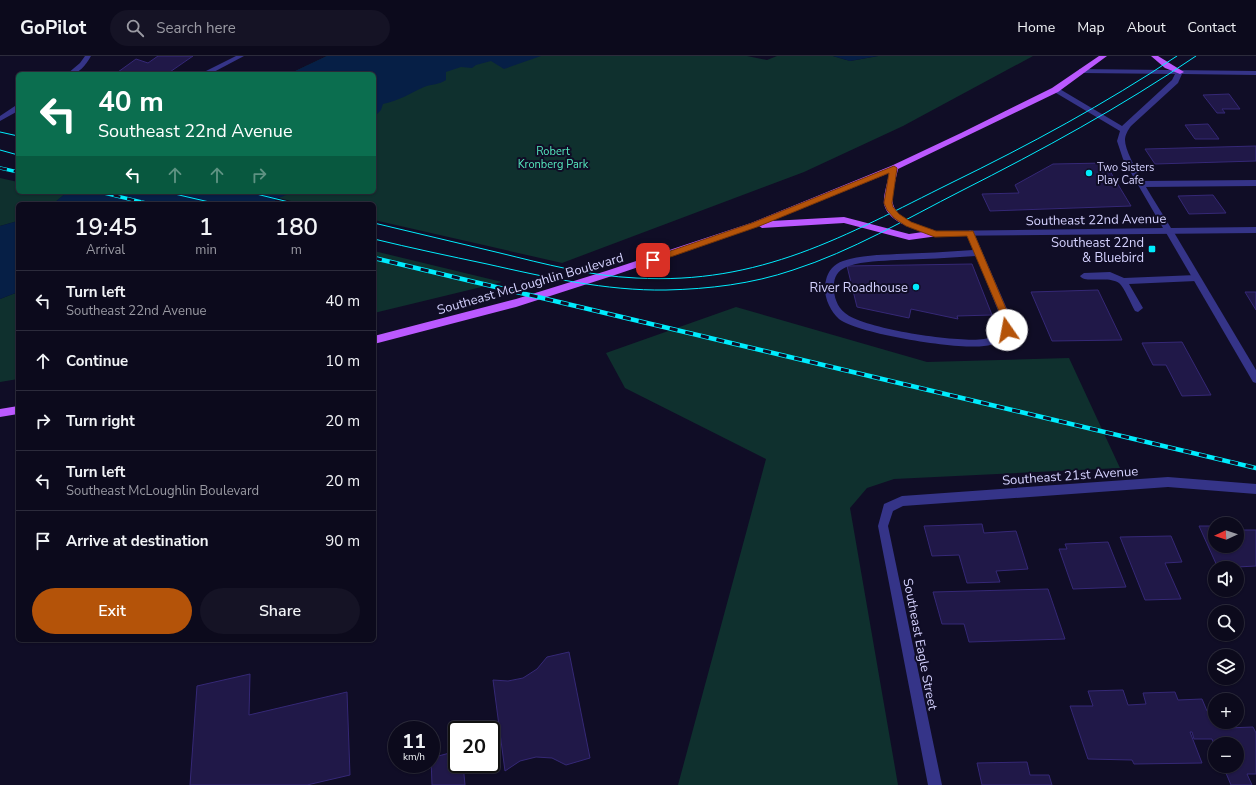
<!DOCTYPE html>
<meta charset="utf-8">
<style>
:root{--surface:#0c0a1c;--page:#151325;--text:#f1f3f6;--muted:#9a9aa3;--line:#2c2b3b;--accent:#b45309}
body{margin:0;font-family:"Nunito Sans",sans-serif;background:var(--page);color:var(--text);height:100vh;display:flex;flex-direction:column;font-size:15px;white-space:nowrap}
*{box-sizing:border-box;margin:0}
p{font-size:13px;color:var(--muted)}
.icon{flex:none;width:22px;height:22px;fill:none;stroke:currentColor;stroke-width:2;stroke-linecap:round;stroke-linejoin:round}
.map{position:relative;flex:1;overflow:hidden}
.drawer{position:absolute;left:16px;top:146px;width:360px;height:440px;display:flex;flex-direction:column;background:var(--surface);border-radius:6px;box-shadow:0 1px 3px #0004,0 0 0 1px var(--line)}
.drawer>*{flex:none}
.hud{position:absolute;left:16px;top:16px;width:360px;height:122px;border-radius:6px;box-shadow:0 1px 3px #0004,0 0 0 1px var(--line);background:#0b6e4f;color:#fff;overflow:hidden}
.needle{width:26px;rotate:267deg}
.controls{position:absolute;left:1208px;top:461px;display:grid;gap:8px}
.controls a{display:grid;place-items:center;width:36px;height:36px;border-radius:50%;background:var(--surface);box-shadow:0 1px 3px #0004,0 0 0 1px var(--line);font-size:20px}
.speed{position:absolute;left:388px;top:665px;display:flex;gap:8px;font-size:20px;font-weight:700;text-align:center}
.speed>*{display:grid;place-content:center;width:52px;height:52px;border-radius:50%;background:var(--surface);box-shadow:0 1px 3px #0004,0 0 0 1px var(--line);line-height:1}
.speed small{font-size:10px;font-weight:400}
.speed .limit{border:2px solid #111;border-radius:6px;background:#fff;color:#111}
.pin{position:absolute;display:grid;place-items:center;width:34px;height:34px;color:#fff;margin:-17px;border-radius:8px;box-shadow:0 2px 6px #0006}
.me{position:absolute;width:44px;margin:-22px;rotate:348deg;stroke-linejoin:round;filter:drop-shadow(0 0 3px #0008)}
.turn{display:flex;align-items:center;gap:14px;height:84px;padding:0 16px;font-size:18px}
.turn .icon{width:52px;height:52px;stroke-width:2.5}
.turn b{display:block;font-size:28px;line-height:34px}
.lanes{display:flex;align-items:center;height:38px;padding:0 16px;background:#0003;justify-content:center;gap:20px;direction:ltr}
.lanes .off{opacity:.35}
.eta{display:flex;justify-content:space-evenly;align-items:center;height:68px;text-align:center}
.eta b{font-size:24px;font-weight:600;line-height:28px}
.action{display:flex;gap:8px;margin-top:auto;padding:8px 16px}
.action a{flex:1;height:46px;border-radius:24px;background:var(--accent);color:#fff;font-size:16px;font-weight:600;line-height:46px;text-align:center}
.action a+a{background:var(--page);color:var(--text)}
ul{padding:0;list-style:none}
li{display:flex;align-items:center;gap:12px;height:60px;padding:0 16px;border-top:1px solid var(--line)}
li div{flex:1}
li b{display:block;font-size:15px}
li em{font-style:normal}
header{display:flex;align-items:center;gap:24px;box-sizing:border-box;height:56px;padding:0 20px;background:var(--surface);border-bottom:1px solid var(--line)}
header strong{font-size:19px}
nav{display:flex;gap:22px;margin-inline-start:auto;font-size:14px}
.search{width:280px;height:36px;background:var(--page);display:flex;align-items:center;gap:10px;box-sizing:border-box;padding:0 14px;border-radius:22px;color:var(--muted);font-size:15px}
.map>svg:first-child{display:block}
.green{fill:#0f302e}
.water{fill:#061f46}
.building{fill:#201848;stroke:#352876}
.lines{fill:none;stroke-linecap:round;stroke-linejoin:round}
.service{fill:#353488;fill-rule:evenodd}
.minor{fill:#353488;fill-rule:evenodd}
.tertiary{fill:#353488;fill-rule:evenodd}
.primary{fill:#bb59ff;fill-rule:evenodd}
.tram{stroke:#00ecfd;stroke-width:1}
.rail-far1-casing{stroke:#00ecfd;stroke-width:3.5}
.rail-casing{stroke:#00ecfd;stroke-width:4.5}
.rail-far1{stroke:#100d26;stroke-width:2.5;stroke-dasharray:7;stroke-linecap:butt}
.rail{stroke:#100d26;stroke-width:3;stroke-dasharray:8;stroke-linecap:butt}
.route{fill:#b45309;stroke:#753606}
.poi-dot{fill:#00ecfd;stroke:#100d26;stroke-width:1.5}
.labels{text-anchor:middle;stroke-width:4;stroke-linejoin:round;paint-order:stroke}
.far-park-label{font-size:11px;fill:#55e8be;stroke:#100d26}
.far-poi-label{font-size:11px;fill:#d5d2ff;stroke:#100d26;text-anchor:start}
.street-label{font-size:13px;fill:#d5d2ff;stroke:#100d26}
.poi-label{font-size:13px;fill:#d5d2ff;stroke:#100d26;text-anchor:end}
</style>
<header>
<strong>GoPilot</strong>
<div class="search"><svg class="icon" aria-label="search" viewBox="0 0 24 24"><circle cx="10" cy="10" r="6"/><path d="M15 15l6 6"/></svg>Search here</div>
<nav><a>Home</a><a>Map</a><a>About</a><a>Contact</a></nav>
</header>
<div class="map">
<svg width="1256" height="729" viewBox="0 0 1256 729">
<rect width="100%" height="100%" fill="#100d26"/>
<g class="green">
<path d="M 327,0 L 747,0 L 767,4 L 777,0 L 833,0 L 850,5 L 878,0 L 1033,0 L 903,70 L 804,116 L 562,207 L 374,164 L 374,148 L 303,148 L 255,136 L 374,136 L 374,18 L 289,18 Z"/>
<path d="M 0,122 L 18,126 L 18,136 L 65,138 L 53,148 L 18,148 L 18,165 L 0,170 Z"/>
<path d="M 374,195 L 502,226 L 374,257 Z"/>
<path d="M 18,236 L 18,323 L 0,326 L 0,243 Z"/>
<path d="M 736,251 L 927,306 L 1069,302 L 1120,412 L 894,423 L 867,432 L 850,452 L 898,729 L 678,729 L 766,403 L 625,332 L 606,297 Z"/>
</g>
<g class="water">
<path d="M 327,0 L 541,0 L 504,13 L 491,5 L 476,9 L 472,12 L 461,11 L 446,16 L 446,24 C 439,29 432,28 424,31 C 409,38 400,44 383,48 L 381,54 L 374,61 L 374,18 L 289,18 Z"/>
<path d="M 833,0 L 878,0 L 850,5 Z"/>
<path d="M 67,136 L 294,136 L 276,143 L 273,148 L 53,148 Z"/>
<path d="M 18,165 L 18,236 L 0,243 L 0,170 Z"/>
</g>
<g class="building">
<path d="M 158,0 L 193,0 L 167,18 L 123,18 L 118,16 L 136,3 L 148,7 Z"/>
<path d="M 1229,38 L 1240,53 L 1222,53 L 1225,57 L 1217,57 L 1203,39 Z"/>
<path d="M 1208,68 L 1219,83 L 1195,83 L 1185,69 Z"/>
<path d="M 1256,90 L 1256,105 L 1155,108 L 1145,93 Z"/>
<path d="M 1105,107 L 1131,150 L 990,155 L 982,138 L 1019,137 L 1015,129 L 1053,108 Z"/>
<path d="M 1213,139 L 1226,157 L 1189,158 L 1178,140 Z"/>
<path d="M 972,208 L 992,259 L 957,260 L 958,263 L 911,253 L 909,262 L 857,251 L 847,210 Z"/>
<path d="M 1098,234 L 1122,284 L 1052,285 L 1031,236 Z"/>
<path d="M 1245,236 L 1256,236 L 1256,254 Z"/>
<path d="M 1182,286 L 1211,339 L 1182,340 L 1166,309 L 1153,309 L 1142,287 Z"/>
<path d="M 982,468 L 984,477 L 1016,475 L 1028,513 L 996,515 L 1000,526 L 967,527 L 959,499 L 932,500 L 924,470 Z"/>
<path d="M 1199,470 L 1215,470 L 1215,490 L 1237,490 L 1237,474 L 1256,474 L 1256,510 L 1218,512 Z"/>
<path d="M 1171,480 L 1182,506 L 1165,507 L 1181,543 L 1145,544 L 1120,481 Z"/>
<path d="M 1108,486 L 1126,531 L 1073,533 L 1059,493 L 1067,493 L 1065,488 Z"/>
<path d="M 1048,533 L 1065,583 L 969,586 L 964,568 L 942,568 L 933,536 Z"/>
<path d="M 569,596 L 590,702 L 566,709 L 552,702 L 536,701 L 520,705 L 505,715 L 493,624 L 508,625 L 523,622 L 537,613 L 547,601 Z"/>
<path d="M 250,618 L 249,659 L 347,636 L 350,719 L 307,729 L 190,729 L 197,630 Z"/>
<path d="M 1123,634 L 1128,649 L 1146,648 L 1143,637 L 1175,636 L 1178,644 L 1202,643 L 1207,655 L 1215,655 L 1215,666 L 1225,666 L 1228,672 L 1253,671 L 1256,677 L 1256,718 L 1247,718 L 1252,729 L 1231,729 L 1223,710 L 1237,710 L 1237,688 L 1215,688 L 1215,691 L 1212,683 L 1194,683 L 1192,676 L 1190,676 L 1202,707 L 1134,708 L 1132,704 L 1088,703 L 1070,650 L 1093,650 L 1088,635 Z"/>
<path d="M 457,695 L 457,708 L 463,708 L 465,729 L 432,729 L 431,702 Z"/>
<path d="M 1027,706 L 1030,719 L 1049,719 L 1052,729 L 982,729 L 977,707 Z"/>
</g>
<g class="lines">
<g class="service">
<path d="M 236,0 L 244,0 L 210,18 L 200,18 Z"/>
<path d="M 1256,124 L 1256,130 L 1142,131 L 1138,128 L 1142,125 Z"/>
<path d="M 970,174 L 974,177 L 1011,262 L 1012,274 C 1006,284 995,289 984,290 C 959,294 858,278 839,263 C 829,254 822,237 826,224 C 828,215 834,208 843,205 C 861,199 879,199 897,198 C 922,197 948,196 973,194 L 966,177 ZM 976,200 L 1001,262 L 1002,273 C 997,279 991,282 984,283 C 959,287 864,273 845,257 C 836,250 833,238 834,227 C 835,218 840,213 849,210 C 864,205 881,205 897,204 C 923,203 949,202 976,200 Z"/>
<path d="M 1110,216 L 1124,222 L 1196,219 L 1200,222 L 1196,225 L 1129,228 L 1143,252 L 1138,256 L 1135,255 C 1131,248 1124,231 1119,227 C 1108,219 1085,228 1080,220 L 1084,217 Z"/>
</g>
<g class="minor">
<path d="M 1169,172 L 1172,173 L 1256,314 L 1256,327 L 1253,326 L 1165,175 Z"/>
<path d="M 1168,421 L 1256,428 L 1256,438 L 1168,431 L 903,450 L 893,455 L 888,470 L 942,729 L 928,729 L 878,470 L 884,448 L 902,440 Z"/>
</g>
<g class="tertiary">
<path d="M 85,0 L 91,0 C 85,10 80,18 67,18 L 80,7 Z"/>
<path d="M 1079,13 L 1256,15 L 1256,19 L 1182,18 L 1178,27 L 1131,70 C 1128,74 1125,79 1125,84 C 1125,102 1161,154 1171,172 L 1256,171 L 1256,177 L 932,180 L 932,176 L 935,175 L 1163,172 L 1123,103 L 1117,85 L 1120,75 L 1051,34 L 1055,32 L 1058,32 L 1122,70 L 1172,24 L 1175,18 L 1081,17 L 1079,17 Z"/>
<path d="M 15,50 L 18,50 L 18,55 L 0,65 L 0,60 Z"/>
</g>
<g class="primary">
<path d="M 1099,0 L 1107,0 L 1058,36 L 898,113 C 896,122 891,141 893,148 C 897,165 924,170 938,176 L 938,180 L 909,184 L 844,167 L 762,172 L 759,170 L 612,220 L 516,251 L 374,288 L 374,280 L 516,243 L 606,215 L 751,167 L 891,110 L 961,77 L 1052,32 ZM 889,117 C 888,126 883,139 884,148 C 888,165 909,171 923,176 L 909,178 L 844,161 L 771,165 Z"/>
<path d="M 1151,0 L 1158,0 L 1184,16 L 1180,18 L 1165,12 Z"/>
<path d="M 18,350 L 18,358 L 0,361 L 0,353 Z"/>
</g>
<g class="tram">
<path d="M 0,76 L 18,80"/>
<path d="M 0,94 L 18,99"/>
<path d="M 166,136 L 218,148"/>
<path d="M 248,136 L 297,148"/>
<path d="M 374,167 C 416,177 458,187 500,197 C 545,208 590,220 636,222 C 761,229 844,180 951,127 C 1029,89 1105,48 1177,0"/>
<path d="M 374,183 C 411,192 449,200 487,208 C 545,221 606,235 666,234 C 709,233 752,228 793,214 C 852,195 906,163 961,135 C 1042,94 1121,51 1196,0"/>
</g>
<g class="rail-far1-casing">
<g id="rail-far1">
<path d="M 0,112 L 18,116"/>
<path d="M 100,136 L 150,148"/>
</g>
</g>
<g class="rail-casing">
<path id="rail" d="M 374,202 L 1256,412"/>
</g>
<use href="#rail-far1" class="rail-far1"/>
<use href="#rail" class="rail"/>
</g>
<path class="route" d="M 894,110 L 897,112 L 892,147 L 893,151 L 899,158 L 911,166 L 936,175 L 973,175 L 1010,262 L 1010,276 L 1004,276 L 1002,262 L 967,180 L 935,181 L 906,170 L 894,162 L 887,154 L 884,147 L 889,117 L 757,171 L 653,207 L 649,204 L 650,202 L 752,167 Z"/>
<g class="poi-dot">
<circle cx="1089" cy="117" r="4"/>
<rect x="1148" y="189" width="8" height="8" rx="2"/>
<circle cx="916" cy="231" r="4"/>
</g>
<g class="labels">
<g class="far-park-label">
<text x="553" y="99">Robert<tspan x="553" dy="13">Kronberg Park</tspan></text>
</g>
<g class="far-poi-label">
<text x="1097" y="115">Two Sisters<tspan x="1097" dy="13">Play Cafe</tspan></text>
</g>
<g class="street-label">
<text transform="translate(1096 163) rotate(-1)" y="5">Southeast 22nd Avenue</text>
<text transform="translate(530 227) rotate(-16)" y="5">Southeast McLoughlin Boulevard</text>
<text transform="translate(1070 419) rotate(-4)" y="5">Southeast 21st Avenue</text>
<text transform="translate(921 588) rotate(79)" y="5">Southeast Eagle Street</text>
</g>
<g class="poi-label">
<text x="1144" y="191">Southeast 22nd<tspan x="1144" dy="15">&amp; Bluebird</tspan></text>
<text x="908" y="236">River Roadhouse</text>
</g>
</g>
</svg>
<div class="controls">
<a><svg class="needle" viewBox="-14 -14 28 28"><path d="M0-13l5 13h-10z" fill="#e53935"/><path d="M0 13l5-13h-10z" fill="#9a9aa3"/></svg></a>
<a><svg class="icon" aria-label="sound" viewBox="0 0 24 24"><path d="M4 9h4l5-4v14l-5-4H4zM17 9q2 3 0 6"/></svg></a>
<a><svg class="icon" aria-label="search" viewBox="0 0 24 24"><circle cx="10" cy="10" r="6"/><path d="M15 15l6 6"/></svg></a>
<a><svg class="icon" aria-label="layers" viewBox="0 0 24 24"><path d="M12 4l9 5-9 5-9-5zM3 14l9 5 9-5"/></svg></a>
<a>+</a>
<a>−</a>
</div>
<div class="speed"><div>11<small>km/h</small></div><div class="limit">20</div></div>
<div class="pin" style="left:653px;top:204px;background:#d93025"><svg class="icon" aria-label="arrive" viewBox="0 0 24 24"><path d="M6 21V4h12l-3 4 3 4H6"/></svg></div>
<svg class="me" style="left:1007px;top:274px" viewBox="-20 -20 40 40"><circle r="19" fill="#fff"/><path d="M0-13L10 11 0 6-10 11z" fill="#b45309"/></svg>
<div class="hud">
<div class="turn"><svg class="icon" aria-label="left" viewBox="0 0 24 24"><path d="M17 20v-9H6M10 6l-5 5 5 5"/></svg><div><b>40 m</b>Southeast 22nd Avenue</div></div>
<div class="lanes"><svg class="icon" aria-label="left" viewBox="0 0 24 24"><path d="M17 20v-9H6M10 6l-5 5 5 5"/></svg><svg class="icon off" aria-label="ahead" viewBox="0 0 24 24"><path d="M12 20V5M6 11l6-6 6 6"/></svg><svg class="icon off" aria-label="ahead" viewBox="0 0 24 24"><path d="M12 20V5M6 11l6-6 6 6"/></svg><svg class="icon off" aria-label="right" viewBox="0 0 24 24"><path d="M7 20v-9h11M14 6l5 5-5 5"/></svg></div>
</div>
<section class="drawer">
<div class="eta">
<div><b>19:45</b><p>Arrival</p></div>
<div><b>1</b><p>min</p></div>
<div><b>180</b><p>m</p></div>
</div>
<ul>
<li><svg class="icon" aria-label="left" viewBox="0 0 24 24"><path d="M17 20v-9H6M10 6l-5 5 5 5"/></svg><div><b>Turn left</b><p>Southeast 22nd Avenue</p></div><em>40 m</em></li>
<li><svg class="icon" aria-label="ahead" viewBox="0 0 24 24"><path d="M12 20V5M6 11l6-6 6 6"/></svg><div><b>Continue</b></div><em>10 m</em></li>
<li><svg class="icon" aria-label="right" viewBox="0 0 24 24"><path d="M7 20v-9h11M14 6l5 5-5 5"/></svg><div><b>Turn right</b></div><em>20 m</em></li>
<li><svg class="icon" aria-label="left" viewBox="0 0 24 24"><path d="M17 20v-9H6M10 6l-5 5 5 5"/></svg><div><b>Turn left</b><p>Southeast McLoughlin Boulevard</p></div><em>20 m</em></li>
<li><svg class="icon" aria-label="arrive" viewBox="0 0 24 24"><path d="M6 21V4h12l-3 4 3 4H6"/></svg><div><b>Arrive at destination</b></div><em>90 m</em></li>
</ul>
<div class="action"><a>Exit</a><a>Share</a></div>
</section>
</div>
